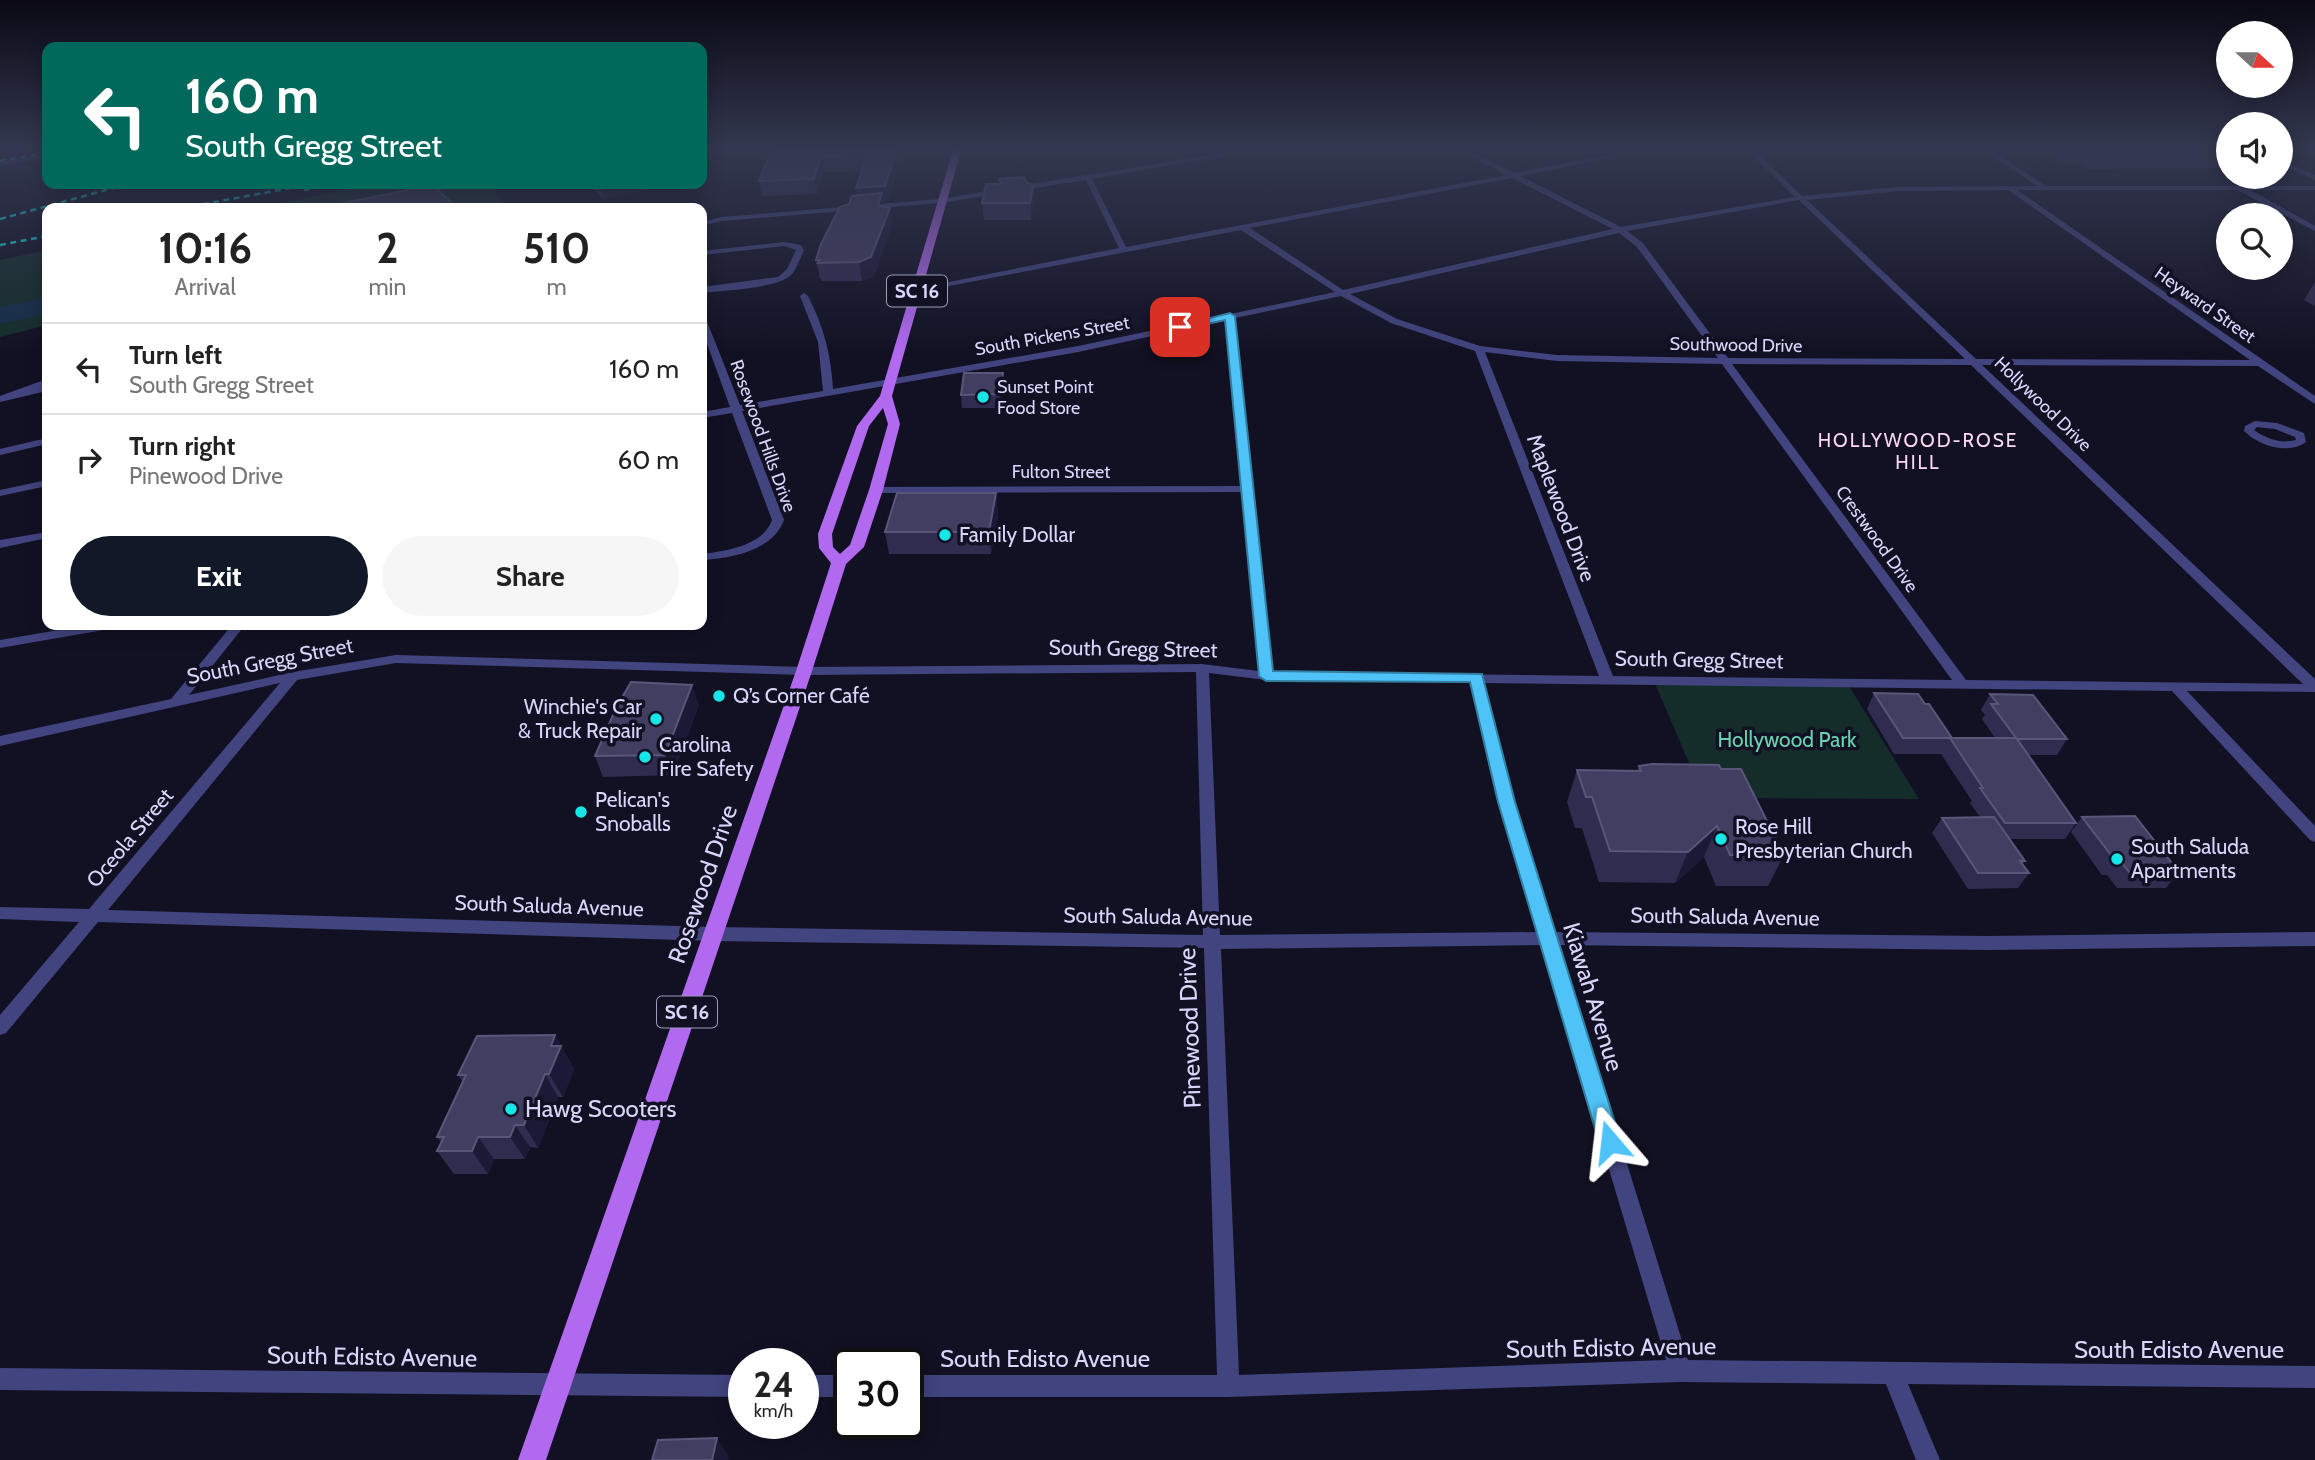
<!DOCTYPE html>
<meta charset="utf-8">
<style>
:root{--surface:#fff;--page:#f6f6f6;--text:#222;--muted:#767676;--line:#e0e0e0;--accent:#111827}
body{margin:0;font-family:Cabin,sans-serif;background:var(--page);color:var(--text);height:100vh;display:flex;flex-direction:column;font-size:26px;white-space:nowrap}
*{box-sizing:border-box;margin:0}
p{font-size:23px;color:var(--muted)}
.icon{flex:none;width:38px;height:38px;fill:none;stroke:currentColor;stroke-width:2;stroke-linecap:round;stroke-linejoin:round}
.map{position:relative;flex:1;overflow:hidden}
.sheet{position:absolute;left:42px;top:203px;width:665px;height:427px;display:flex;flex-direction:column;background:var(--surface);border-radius:14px;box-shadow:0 4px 18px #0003}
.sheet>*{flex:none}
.top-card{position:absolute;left:42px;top:42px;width:665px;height:147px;border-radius:14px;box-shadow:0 4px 18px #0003;background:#00695c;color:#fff;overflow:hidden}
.needle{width:46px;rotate:111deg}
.tools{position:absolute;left:2216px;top:21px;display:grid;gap:14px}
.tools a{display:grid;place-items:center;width:77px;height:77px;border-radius:50%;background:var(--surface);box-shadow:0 4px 18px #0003;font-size:35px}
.speed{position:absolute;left:728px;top:1348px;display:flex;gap:14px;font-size:35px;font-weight:700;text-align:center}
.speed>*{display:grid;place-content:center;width:91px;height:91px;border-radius:50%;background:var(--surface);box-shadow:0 4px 18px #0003;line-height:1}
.speed small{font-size:18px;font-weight:400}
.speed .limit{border:4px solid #111;border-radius:10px;background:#fff;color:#111}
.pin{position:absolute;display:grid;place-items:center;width:60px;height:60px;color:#fff;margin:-30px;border-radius:14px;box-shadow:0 4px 10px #0006}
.me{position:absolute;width:77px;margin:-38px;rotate:343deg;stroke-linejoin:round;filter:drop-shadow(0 0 5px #0008)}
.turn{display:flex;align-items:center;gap:24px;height:147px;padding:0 28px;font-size:32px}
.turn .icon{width:91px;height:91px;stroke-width:2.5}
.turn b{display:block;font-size:49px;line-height:60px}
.eta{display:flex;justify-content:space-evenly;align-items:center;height:119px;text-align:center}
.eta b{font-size:42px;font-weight:800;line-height:49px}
.button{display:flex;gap:14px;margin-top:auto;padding:14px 28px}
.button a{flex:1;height:80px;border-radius:42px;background:var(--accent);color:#fff;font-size:28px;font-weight:800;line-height:80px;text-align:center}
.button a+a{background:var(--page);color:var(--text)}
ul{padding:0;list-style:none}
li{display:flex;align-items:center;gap:21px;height:91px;padding:0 28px;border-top:2px solid var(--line)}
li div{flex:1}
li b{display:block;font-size:26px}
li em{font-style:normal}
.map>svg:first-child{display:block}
.green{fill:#152d2a}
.water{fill:#152e49}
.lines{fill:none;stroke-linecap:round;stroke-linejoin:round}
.minor{fill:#41447e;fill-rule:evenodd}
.tertiary{fill:#41447e;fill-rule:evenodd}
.primary{fill:#b169f0;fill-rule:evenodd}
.rail{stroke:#17e6e8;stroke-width:2.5;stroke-dasharray:6 4.5;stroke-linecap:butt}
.wall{fill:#302c50}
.shaded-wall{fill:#1c1937}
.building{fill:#423e62;stroke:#59567a;stroke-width:2}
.route{fill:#4fc3f7;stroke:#337fa1;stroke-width:2}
.poi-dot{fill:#17e6e8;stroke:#121124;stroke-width:2.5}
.labels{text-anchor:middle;stroke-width:7;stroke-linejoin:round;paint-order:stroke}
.far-street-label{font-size:18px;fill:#d8d7fb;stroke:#121124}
.far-poi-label{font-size:18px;fill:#d8d7fb;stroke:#121124;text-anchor:start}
.shield{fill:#121124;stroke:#9d9cba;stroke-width:2}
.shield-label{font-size:19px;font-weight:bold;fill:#d8d7fb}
.far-neighbourhood-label{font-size:19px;letter-spacing:2px;fill:#fbd9f2;stroke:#121124}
.street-label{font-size:21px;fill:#d8d7fb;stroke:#121124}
.poi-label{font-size:21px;fill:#d8d7fb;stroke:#121124;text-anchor:start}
.park-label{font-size:21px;fill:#6ad4b0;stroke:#121124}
.near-street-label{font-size:24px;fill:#d8d7fb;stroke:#121124}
.near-poi-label{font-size:24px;fill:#d8d7fb;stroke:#121124;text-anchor:start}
</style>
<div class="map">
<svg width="2315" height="1460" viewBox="0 0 2315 1460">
<rect width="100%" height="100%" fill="#121124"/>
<g class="green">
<path d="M 377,184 L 499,184 L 494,192 L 508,208 L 464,205 L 450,208 L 257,208 Z"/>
<path d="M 47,250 L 47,325 L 0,337 L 0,260 Z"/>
<path d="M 1654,681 L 1847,683 L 1919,799 L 1704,798 Z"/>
</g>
<path class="water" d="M 47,297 L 47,314 L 0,324 L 0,307 Z"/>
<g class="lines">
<g class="minor">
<path d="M 1259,147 L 1277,147 L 1092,179 L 1126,247 L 1506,175 L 1454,147 L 1463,147 L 1514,173 L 1651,147 L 1667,147 L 1520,176 L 1621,227 L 1795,197 L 1744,147 L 1751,147 L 1802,196 L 1899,187 L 2037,186 L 1979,147 L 1987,147 L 2049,188 L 2045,190 L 2017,190 L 2315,396 L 2315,404 L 2258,366 L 1982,365 L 2315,679 L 2315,692 L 2187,691 L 2315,826 L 2315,842 L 2310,840 L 2172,691 L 1484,683 L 1514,802 L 1555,932 L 1986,936 L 2315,932 L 2315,946 L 1986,950 L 1559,945 L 1688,1360 L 2315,1366 L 2315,1388 L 1908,1384 L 1940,1460 L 1916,1460 L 1886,1384 L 1680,1382 L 1228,1397 L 908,1397 L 908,1375 L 1217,1375 L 1204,948 L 714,941 L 98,922 L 6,1033 L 0,1035 L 0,1015 L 79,922 L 0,919 L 0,907 L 89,909 L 280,683 L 0,746 L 0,736 L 171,699 L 232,625 L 245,625 L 189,695 L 293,672 L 396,655 L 804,667 L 1202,664 L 1259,671 L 1242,492 L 876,493 L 870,490 L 876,487 L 1241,486 L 1226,320 L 1078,352 L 742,411 L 784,520 C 773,551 731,558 702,560 L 702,554 C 726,551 763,546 772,520 L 732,413 L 702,418 L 702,412 L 730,407 L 702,330 L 702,316 L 706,319 L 740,405 L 823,391 L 818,342 L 800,296 L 804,293 L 808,296 C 824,327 831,355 833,389 L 1078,346 L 1335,292 L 1241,230 L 918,292 L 914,289 L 1119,248 L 1086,180 L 940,203 L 722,221 L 702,226 L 702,222 L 722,217 L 940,199 ZM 1512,178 L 1613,229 L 1343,290 L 1250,228 ZM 2008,190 L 2250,360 L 1976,359 L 1807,200 L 1899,191 ZM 1799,200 L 1965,359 L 1728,358 L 1643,243 L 1627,231 ZM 1619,233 L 1637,247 L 1718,358 L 1557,355 L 1480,346 L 1397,319 L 1350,294 ZM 1341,296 L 1391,323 L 1475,351 L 1599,676 L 1272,672 L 1235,318 ZM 1485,352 L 1557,361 L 1722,364 L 1952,680 L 1613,676 ZM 1732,364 L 1971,365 L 2303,684 L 1966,680 ZM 396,663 L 804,675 L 1196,672 L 1203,935 L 714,927 L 108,910 L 297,680 ZM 1209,673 L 1266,680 L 1471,683 L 1500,802 L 1538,932 L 1220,935 ZM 1542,945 L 1666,1360 L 1239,1375 L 1221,949 Z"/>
<path d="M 47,154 L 47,158 L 0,166 L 0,162 Z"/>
<path d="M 2239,187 L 2245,187 L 2315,226 L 2315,231 L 2239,191 Z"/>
<path d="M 784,242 L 801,245 L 804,250 C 800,258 797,269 791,275 C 777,289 722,290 702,293 L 702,287 L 778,277 L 787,269 L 796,250 L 784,246 L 702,255 L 702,251 Z"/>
<path d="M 47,379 L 47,391 L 0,402 L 0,396 Z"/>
<path d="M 2255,421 L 2277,423 L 2304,433 L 2306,442 C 2288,455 2259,446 2244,431 L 2245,426 ZM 2257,427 L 2275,429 L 2295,437 L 2296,440 C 2280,444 2267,439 2254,430 Z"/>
<path d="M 47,438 L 47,444 L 0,455 L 0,449 Z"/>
<path d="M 47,480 L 47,486 L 0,496 L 0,490 Z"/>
<path d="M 47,532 L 47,538 L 0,548 L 0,540 Z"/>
<path d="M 88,625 L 115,625 L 109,629 L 0,648 L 0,640 Z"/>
<path d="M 0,1368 L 744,1375 L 744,1397 L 0,1390 Z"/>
<rect x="803" y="1375" width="46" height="22"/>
</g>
<g class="tertiary">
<path d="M 2280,159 L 2315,175 L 2315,180 L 2280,164 Z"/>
<path d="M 2045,186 L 2315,186 L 2315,190 L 2042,190 L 2042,186 Z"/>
</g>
<path class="primary" d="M 954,147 L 962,147 L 892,396 L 900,424 L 883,490 L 864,547 L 846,564 L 812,671 L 546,1460 L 518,1460 L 796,671 L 831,563 L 819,548 L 818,534 L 857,426 L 880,396 ZM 883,408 L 888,424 L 869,490 L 850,545 L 840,554 L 833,547 L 832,534 L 869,426 Z"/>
<g class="rail">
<path d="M 0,161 L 47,153"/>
<path d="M 304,190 L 335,184"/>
<path d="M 182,208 L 312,184"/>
<path d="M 0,219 L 128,184"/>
<path d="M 0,245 L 47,236"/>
</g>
</g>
<g class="wall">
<path d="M 773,147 L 898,147 L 900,161 L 887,201 L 883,201 L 884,206 L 892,225 L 874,276 L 862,281 L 822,281 L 821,279 L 820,279 L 816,260 L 849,204 L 857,195 L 862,171 L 824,172 L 817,194 L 762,196 L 759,181 Z"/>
<path d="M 2036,147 L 2228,147 L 2228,168 L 2089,169 L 2079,163 L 2060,163 Z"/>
<path d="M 999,179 L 1034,202 L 1031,220 L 984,220 L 982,203 L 999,184 Z"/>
<path d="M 587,184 L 670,184 L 604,199 Z"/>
<path d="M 2315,282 L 2315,306 L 2304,300 Z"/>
<path d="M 1004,386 L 1001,408 L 962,408 L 961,395 Z"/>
<path d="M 996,493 L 998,515 L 991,554 L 889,554 L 885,532 Z"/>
<path d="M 1874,693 L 1925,704 L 1952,738 L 1995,738 L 1982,719 L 1985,715 L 1981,710 L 1990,694 L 2067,739 L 2057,755 L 2028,755 L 2076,823 L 2065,839 L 2009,839 L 2025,861 L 2023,864 L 2029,873 L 2018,888 L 1968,889 L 1932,833 L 1942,818 L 1980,817 L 1970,803 L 1972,801 L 1941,754 L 1894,754 L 1867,709 Z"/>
<path d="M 699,705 L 673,775 L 603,777 L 595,756 Z"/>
<path d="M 1639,766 L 1721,769 L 1784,855 L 1768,886 L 1716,886 L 1704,857 L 1675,883 L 1599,882 L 1582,828 L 1575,828 L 1567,802 L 1577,770 L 1637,771 Z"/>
<path d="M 2082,817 L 2179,872 L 2166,888 L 2117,888 L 2107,875 L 2102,875 L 2071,832 Z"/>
<path d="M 555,1035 L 574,1069 L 563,1097 L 558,1097 L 538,1148 L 530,1147 L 525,1159 L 494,1159 L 488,1174 L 454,1174 L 437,1151 L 441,1142 L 437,1137 L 463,1082 L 458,1075 Z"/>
</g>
<g class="shaded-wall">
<path d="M 898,147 L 900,161 L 887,201 L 883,201 L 884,210 L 858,203 L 856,188 Z"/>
<path d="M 821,157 L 824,172 L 817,194 L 814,179 Z"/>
<path d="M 600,184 L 670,184 L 604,199 Z"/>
<path d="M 1033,185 L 1034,202 L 1031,220 L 1030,203 Z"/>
<path d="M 890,208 L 892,225 L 874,276 L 862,281 L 859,262 Z"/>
<path d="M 1003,373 L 1004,386 L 1001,408 L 1000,394 Z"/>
<path d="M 996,493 L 998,515 L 991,554 L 989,532 Z"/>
<path d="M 692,685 L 699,705 L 673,775 L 665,755 Z"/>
<path d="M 1717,826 L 1704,857 L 1675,883 L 1688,852 Z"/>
<path d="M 555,1035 L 574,1069 L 563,1097 L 549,1074 L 551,1046 Z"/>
<path d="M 545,1074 L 558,1097 L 538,1148 L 524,1125 Z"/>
<path d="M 515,1125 L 530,1147 L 525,1159 L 510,1137 Z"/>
<path d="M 478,1137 L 494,1159 L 488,1174 L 472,1151 Z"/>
<path d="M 717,1438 L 729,1457 L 728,1460 L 712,1460 Z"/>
</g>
<g class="building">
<path d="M 773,147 L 897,147 L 885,186 L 856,188 L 867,156 L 821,157 L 814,179 L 759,181 Z"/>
<path d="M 1024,177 L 1027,183 L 1033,185 L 1030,203 L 982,203 L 986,184 L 1001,184 L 999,179 Z"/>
<path d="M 433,185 L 457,208 L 318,208 Z"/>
<path d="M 882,193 L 878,205 L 890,208 L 871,257 L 859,262 L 818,263 L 820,260 L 816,260 L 821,244 L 840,207 L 849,204 L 852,196 Z"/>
<path d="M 964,373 L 1003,373 L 1000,394 L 961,395 Z"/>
<path d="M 897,493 L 996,493 L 989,532 L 885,532 Z"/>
<path d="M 631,682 L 692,685 L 665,755 L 595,756 L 617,706 Z"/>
<path d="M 1874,693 L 1918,694 L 1925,704 L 1929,704 L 1952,738 L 2016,738 L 1991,704 L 1998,704 L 1990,694 L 2033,695 L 2067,739 L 2017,739 L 2076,823 L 2005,823 L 1980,788 L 1983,788 L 1950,738 L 1903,738 Z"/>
<path d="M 1652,764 L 1719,765 L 1721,769 L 1741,769 L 1784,855 L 1730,855 L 1717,826 L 1688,852 L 1610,851 L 1592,797 L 1586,797 L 1577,770 L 1641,771 L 1639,766 Z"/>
<path d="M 2135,816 L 2179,872 L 2129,872 L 2119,859 L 2114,859 L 2082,817 Z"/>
<path d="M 1994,817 L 2025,861 L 2020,861 L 2029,873 L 1978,873 L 1942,818 Z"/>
<path d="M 555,1035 L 551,1046 L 561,1046 L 549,1074 L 545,1074 L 524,1125 L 515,1125 L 510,1137 L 478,1137 L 472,1151 L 437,1151 L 444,1137 L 437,1137 L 466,1075 L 458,1075 L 477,1036 Z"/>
<path d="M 717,1438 L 712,1460 L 652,1460 L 658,1440 Z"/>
</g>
<linearGradient id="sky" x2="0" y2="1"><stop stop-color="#0a0914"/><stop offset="0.42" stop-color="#333850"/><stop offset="1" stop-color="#333850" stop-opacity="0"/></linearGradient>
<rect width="2315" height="352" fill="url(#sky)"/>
<path class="route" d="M 1230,313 L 1235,316 L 1273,671 L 1482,674 L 1515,802 L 1621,1142 L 1618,1149 L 1610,1152 L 1603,1149 L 1599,1142 L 1498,802 L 1470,682 L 1266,681 L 1259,676 L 1225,320 L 1180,330 L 1174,327 Z"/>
<g class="poi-dot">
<circle cx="983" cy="397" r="7"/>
<circle cx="945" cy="535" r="7"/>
<circle cx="719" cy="696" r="7"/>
<circle cx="656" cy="719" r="7"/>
<circle cx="645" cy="757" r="7"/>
<circle cx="581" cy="812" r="7"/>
<circle cx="1721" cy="839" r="7"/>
<circle cx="2117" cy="859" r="7"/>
<circle cx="511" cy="1109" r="7"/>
</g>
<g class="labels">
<g class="far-street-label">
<text transform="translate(2205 305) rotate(35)" y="6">Heyward Street</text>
<text transform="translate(1052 336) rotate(-10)" y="6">South Pickens Street</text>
<text transform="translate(1736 345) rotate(1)" y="6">Southwood Drive</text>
<text transform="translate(2043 404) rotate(44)" y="6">Hollywood Drive</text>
<text transform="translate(763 436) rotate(70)" y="6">Rosewood Hills Drive</text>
<text x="1061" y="478">Fulton Street</text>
<text transform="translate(1877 539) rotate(54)" y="6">Crestwood Drive</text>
</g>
<g class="far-poi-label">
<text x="997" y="393">Sunset Point<tspan x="997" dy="21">Food Store</tspan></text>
</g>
<g class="shield">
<rect x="887" y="275.5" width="60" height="31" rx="5"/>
<rect x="657" y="996.5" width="60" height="31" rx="5"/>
</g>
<g class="shield-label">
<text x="917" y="298">SC 16</text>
<text x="687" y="1019">SC 16</text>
</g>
<g class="far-neighbourhood-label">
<text x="1918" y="447">HOLLYWOOD-ROSE<tspan x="1918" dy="22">HILL</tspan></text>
</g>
<g class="street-label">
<text transform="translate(1561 508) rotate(69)" y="7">Maplewood Drive</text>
<text transform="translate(1133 649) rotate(1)" y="7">South Gregg Street</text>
<text transform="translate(1699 660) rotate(1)" y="7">South Gregg Street</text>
<text transform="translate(270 661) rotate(-11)" y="7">South Gregg Street</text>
<text transform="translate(130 838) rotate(-50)" y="7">Oceola Street</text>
<text transform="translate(549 906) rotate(2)" y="7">South Saluda Avenue</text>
<text transform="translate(1158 917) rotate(1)" y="7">South Saluda Avenue</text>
<text transform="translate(1725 917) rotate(1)" y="7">South Saluda Avenue</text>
</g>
<g class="poi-label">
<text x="959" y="542">Family Dollar</text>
<text x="733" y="703">Q’s Corner Café</text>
<text x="642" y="714" text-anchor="end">Winchie's Car<tspan x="642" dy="24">&amp; Truck Repair</tspan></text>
<text x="659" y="752">Carolina<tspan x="659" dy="24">Fire Safety</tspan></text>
<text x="595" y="807">Pelican's<tspan x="595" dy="24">Snoballs</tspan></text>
<text x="1735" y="834">Rose Hill<tspan x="1735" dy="24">Presbyterian Church</tspan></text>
<text x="2131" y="854">South Saluda<tspan x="2131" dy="24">Apartments</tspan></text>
</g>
<g class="park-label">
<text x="1787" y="747">Hollywood Park</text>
</g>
<g class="near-street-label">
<text transform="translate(703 884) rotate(-71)" y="8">Rosewood Drive</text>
<text transform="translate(1593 997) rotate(73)" y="8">Kiawah Avenue</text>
<text transform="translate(1190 1028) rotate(-92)" y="8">Pinewood Drive</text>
<text transform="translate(1611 1348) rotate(-1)" y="8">South Edisto Avenue</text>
<text x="2179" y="1358">South Edisto Avenue</text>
<text transform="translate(372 1357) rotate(1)" y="8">South Edisto Avenue</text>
<text x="1045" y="1367">South Edisto Avenue</text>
</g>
<g class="near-poi-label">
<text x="525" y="1117">Hawg Scooters</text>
</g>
</g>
</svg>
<div class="tools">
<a><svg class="needle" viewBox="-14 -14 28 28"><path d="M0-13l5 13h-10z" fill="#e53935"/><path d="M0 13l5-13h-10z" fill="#767676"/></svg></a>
<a><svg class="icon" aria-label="sound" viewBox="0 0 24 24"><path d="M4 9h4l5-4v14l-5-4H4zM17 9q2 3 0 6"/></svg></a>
<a><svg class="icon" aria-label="search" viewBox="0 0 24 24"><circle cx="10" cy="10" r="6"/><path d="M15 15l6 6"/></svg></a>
</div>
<div class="speed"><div>24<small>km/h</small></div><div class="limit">30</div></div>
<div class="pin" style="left:1180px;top:327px;background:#d93025"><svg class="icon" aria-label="arrive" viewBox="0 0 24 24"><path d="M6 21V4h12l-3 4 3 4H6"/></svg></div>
<svg class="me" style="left:1610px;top:1142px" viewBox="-20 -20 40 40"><path d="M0-17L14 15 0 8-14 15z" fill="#4fc3f7" stroke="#fff" stroke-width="4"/></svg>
<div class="top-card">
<div class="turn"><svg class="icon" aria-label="left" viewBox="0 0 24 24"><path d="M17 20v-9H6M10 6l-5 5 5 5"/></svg><div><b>160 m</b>South Gregg Street</div></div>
</div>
<section class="sheet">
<div class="eta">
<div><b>10:16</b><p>Arrival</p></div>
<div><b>2</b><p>min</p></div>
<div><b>510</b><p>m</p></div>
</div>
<ul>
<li><svg class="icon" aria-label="left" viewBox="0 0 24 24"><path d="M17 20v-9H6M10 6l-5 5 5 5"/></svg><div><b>Turn left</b><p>South Gregg Street</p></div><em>160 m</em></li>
<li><svg class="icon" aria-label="right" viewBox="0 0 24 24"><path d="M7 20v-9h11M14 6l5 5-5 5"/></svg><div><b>Turn right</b><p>Pinewood Drive</p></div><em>60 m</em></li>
</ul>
<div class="button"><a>Exit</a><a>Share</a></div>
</section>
</div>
